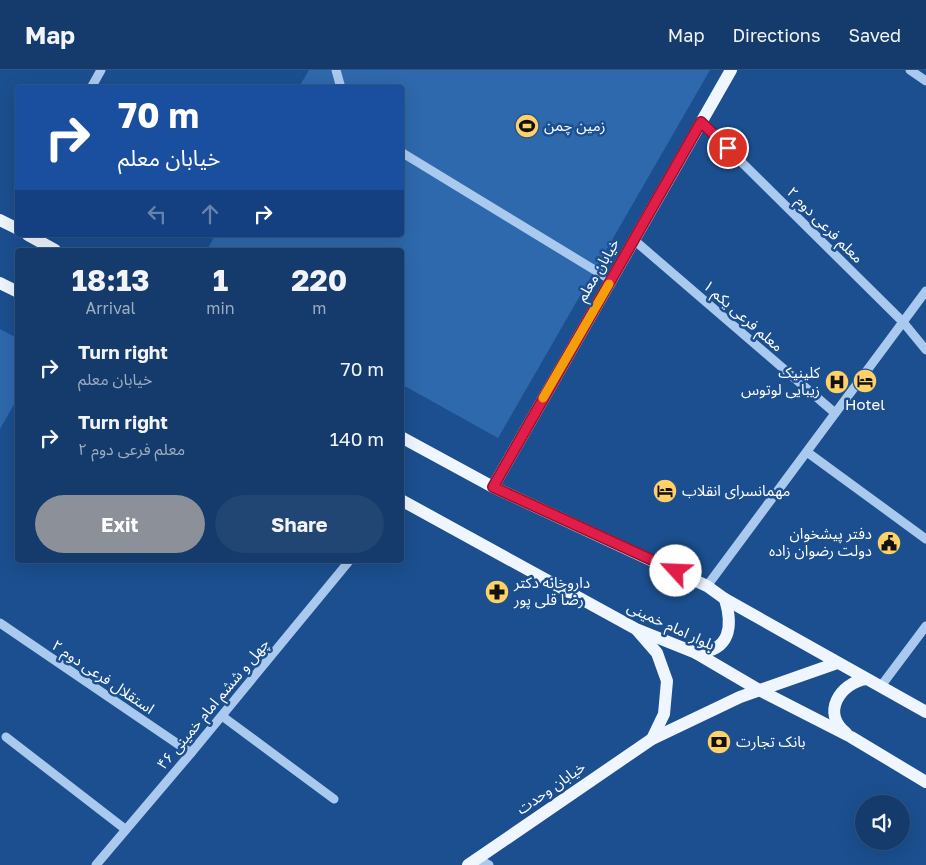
<!DOCTYPE html>
<meta charset="utf-8">
<style>
:root{--surface:#143b6b;--page:#214673;--text:#f1f3f6;--muted:#9dadc1;--line:#33557e;--accent:#8c9099}
body{margin:0;font-family:"Golos Text","Noto Sans Arabic",sans-serif;background:var(--page);color:var(--text);height:100vh;display:flex;flex-direction:column;font-size:19px;white-space:nowrap}
*{box-sizing:border-box;margin:0}
p{font-size:16px;color:var(--muted)}
.icon{flex:none;width:28px;height:28px;fill:none;stroke:currentColor;stroke-width:2;stroke-linecap:round;stroke-linejoin:round}
.map{position:relative;flex:1;overflow:hidden}
.side{position:absolute;left:15px;top:178px;width:389px;height:315px;display:flex;flex-direction:column;background:var(--surface);border-radius:5px;box-shadow:0 5px 20px #0002,0 0 0 1px var(--line)}
.side>*{flex:none}
.hud{position:absolute;left:15px;top:15px;width:389px;height:152px;border-radius:5px;box-shadow:0 5px 20px #0002,0 0 0 1px var(--line);background:#1a4fa0;color:#fff;overflow:hidden}
.buttons{position:absolute;left:855px;top:725px;display:grid;gap:10px}
.buttons a{display:grid;place-items:center;width:55px;height:55px;border-radius:50%;background:var(--surface);box-shadow:0 5px 20px #0002,0 0 0 1px var(--line);font-size:25px}
.pin{position:absolute;display:grid;place-items:center;width:42px;height:42px;color:#fff;margin:-21px;border:2px solid #fff;border-radius:50%;box-shadow:0 1px 5px #0007}
.me{position:absolute;width:55px;margin:-28px;rotate:295deg;stroke-linejoin:round;filter:drop-shadow(0 0 4px #0008)}
.turn{display:flex;align-items:center;gap:18px;height:105px;padding:0 20px;font-size:22px}
.turn .icon{width:65px;height:65px;stroke-width:2.5}
.turn b{display:block;font-size:35px;line-height:42px}
.lanes{display:flex;align-items:center;height:48px;padding:0 20px;background:#0003;justify-content:center;gap:25px;direction:ltr}
.lanes .off{opacity:.35}
.eta{display:flex;justify-content:space-evenly;align-items:center;height:85px;text-align:center}
.eta b{font-size:30px;font-weight:700;line-height:35px}
.action{display:flex;gap:10px;margin-top:auto;padding:10px 20px}
.action a{flex:1;height:58px;border-radius:30px;background:var(--accent);color:#fff;font-size:20px;font-weight:700;line-height:58px;text-align:center}
.action a+a{background:var(--page);color:var(--text)}
ul{padding:0;list-style:none}
li{display:flex;align-items:center;gap:15px;height:70px;padding:0 20px}
li div{flex:1}
li b{display:block;font-size:19px}
li em{font-style:normal}
header{display:flex;align-items:center;gap:30px;box-sizing:border-box;height:70px;padding:0 25px;background:var(--surface);border-bottom:1px solid var(--line)}
header strong{font-size:24px}
nav{display:flex;gap:28px;margin-inline-start:auto;font-size:18px}
.map>svg:first-child{display:block}
.green{fill:#2e69ad}
.lines{fill:none;stroke-linecap:round;stroke-linejoin:round}
.minor{stroke:#a9c9ee;stroke-width:9}
.major{stroke:#f0f6ff;stroke-width:12}
.route-casing{stroke:#92132f;stroke-width:12}
.route{stroke:#e11d48;stroke-width:9}
.slow{stroke:#f59e0b;stroke-width:9}
.labels{text-anchor:middle;stroke-width:5;stroke-linejoin:round;paint-order:stroke}
.poi-label{font-size:15px;fill:#fff;stroke:#1b4f8f;text-anchor:start}
.street-label{font-size:15px;fill:#fff;stroke:#1b4f8f}
</style>
<header>
<strong>Map</strong>
<nav><a>Map</a><a>Directions</a><a>Saved</a></nav>
</header>
<div class="map">
<svg width="926" height="795" viewBox="0 0 926 795">
<rect width="100%" height="100%" fill="#1b4f8f"/>
<g class="green">
<path d="M 309,0 L 710,0 L 498,368 L 401,314 L 401,180 L 207,180 L 215,165 L 401,165 L 401,18 L 299,17 Z"/>
<path d="M 0,259 L 17,268 L 17,329 L 0,359 Z"/>
</g>
<g class="lines">
<g class="minor">
<path d="M 336,0 L 341,18"/>
<path d="M 910,0 L 926,11"/>
<path d="M 91,18 L 101,0"/>
<path d="M 701,52 L 903,252 L 926,280"/>
<path d="M 401,82 L 611,210"/>
<path d="M 634,170 L 835,343"/>
<path d="M 807,382 L 926,469"/>
<path d="M 707,516 L 926,221"/>
<path d="M 0,553 L 191,683"/>
<path d="M 881,616 L 926,556"/>
<path d="M 222,646 L 334,729"/>
<path d="M 6,667 L 125,759"/>
<path d="M 478,789 L 489,795"/>
<path d="M 96,795 L 191,683 L 350,490"/>
</g>
<g class="major">
<path d="M 0,150 L 18,159"/>
<path d="M 28,165 L 55,180"/>
<path d="M 0,213 L 18,222"/>
<path d="M 401,367 L 493,417 L 707,516 L 725,529 L 926,642"/>
<path d="M 493,417 L 731,0"/>
<path d="M 401,430 L 636,559 L 696,583 L 759,620 L 851,667 L 926,712"/>
<path d="M 637,560 L 657,583 L 667,611 L 664,644 L 652,669"/>
<path d="M 696,583 C 731,581 733,556 725,529"/>
<path d="M 846,663 C 821,643 840,613 866,609"/>
<path d="M 468,795 L 652,669 L 740,627 L 837,593"/>
</g>
</g>
<g class="lines">
<g class="route-casing">
<path id="route" d="M 676,501 L 493,417 L 701,52 L 728,78"/>
</g>
<use href="#route" class="route"/>
<path class="slow" d="M 543,328 L 609,214"/>
</g>
<defs>
<g id="stadium-disc" transform="scale(1.25)"><circle r="9.5" fill="#ffd166" stroke="#1b4f8f"/><path d="M0-5a6.5 5 0 1 0 0 10a6.5 5 0 1 0 0-10ZM-3.5-1.8h7v3.6h-7Z" fill="#111"/></g>
<g id="hotel-disc" transform="scale(1.25)"><circle r="9.5" fill="#ffd166" stroke="#1b4f8f"/><path d="M-6-4.5h1.5V1H6V5H4.5V3h-9V5H-6ZM-4 0a1.8 1.8 0 1 1 3.6 0ZM.5 0V-2.5h3Q6-2.5 6 0Z" fill="#111"/></g>
<g id="hospital-disc" transform="scale(1.25)"><circle r="9.5" fill="#ffd166" stroke="#1b4f8f"/><path d="M-5-5h3v3.5h4V-5h3V5h-3V1.5h-4V5h-3Z" fill="#111"/></g>
<g id="civic-disc" transform="scale(1.25)"><circle r="9.5" fill="#ffd166" stroke="#1b4f8f"/><path d="M-.6-6.5H3V-4.5H.6V-3L4-1V1h2V6H-6V1h2V-1L-.6-3ZM-1.2 2.5V6h2.4V2.5Z" fill="#111"/></g>
<g id="pharmacy-disc" transform="scale(1.25)"><circle r="9.5" fill="#ffd166" stroke="#1b4f8f"/><path d="M-2-6h4v4h4v4h-4v4h-4v-4h-4v-4h4Z" fill="#111"/></g>
<g id="bank-disc" transform="scale(1.25)"><circle r="9.5" fill="#ffd166" stroke="#1b4f8f"/><path d="M-6-4H6V4H-6ZM0-2.3a2.3 2.3 0 1 0 0 4.6a2.3 2.3 0 1 0 0-4.6Z" fill="#111"/></g>
</defs>
<g fill-rule="evenodd">
<use href="#stadium-disc" x="527" y="56"/>
<use href="#hotel-disc" x="865" y="311"/>
<use href="#hospital-disc" x="837" y="312"/>
<use href="#hotel-disc" x="665" y="421"/>
<use href="#civic-disc" x="889" y="473"/>
<use href="#pharmacy-disc" x="497" y="522"/>
<use href="#bank-disc" x="719" y="672"/>
</g>
<g class="labels">
<g class="poi-label">
<text x="544" y="61">زمین چمن</text>
<text x="820" y="308" text-anchor="end">کلینیک<tspan x="820" dy="17">زیبایی لوتوس</tspan></text>
<text x="865" y="340" text-anchor="middle">Hotel</text>
<text x="682" y="426">مهمانسرای انقلاب</text>
<text x="872" y="469" text-anchor="end">دفتر پیشخوان<tspan x="872" dy="17">دولت رضوان زاده</tspan></text>
<text x="514" y="518">داروخانه دکتر<tspan x="514" dy="17">رضا قلی پور</tspan></text>
<text x="736" y="677">بانک تجارت</text>
</g>
<g class="street-label">
<text transform="translate(825 155) rotate(45)" y="5">معلم فرعی دوم ۲</text>
<text transform="translate(598 200) rotate(-60)" y="5">خیابان معلم</text>
<text transform="translate(743 246) rotate(41)" y="5">معلم فرعی یکم ۱</text>
<text transform="translate(671 556) rotate(25)" y="5">بلوار امام خمینی</text>
<text transform="translate(103 607) rotate(34)" y="5">استقلال فرعی دوم ۲</text>
<text transform="translate(213 634) rotate(-50)" y="5">چهل و ششم امام خمینی ۴۶</text>
<text transform="translate(551 718) rotate(-35)" y="5">خیابان وحدت</text>
</g>
</g>
</svg>
<div class="buttons">
<a><svg class="icon" aria-label="sound" viewBox="0 0 24 24"><path d="M4 9h4l5-4v14l-5-4H4zM17 9q2 3 0 6"/></svg></a>
</div>
<div class="pin" style="left:728px;top:78px;background:#d93025"><svg class="icon" aria-label="arrive" viewBox="0 0 24 24"><path d="M6 21V4h12l-3 4 3 4H6"/></svg></div>
<svg class="me" style="left:676px;top:501px" viewBox="-20 -20 40 40"><circle r="19" fill="#fff"/><path d="M0-13L10 11 0 6-10 11z" fill="#e11d48"/></svg>
<div class="hud">
<div class="turn"><svg class="icon" aria-label="right" viewBox="0 0 24 24"><path d="M7 20v-9h11M14 6l5 5-5 5"/></svg><div><b>70 m</b>خیابان معلم</div></div>
<div class="lanes"><svg class="icon off" aria-label="left" viewBox="0 0 24 24"><path d="M17 20v-9H6M10 6l-5 5 5 5"/></svg><svg class="icon off" aria-label="ahead" viewBox="0 0 24 24"><path d="M12 20V5M6 11l6-6 6 6"/></svg><svg class="icon" aria-label="right" viewBox="0 0 24 24"><path d="M7 20v-9h11M14 6l5 5-5 5"/></svg></div>
</div>
<section class="side">
<div class="eta">
<div><b>18:13</b><p>Arrival</p></div>
<div><b>1</b><p>min</p></div>
<div><b>220</b><p>m</p></div>
</div>
<ul>
<li><svg class="icon" aria-label="right" viewBox="0 0 24 24"><path d="M7 20v-9h11M14 6l5 5-5 5"/></svg><div><b>Turn right</b><p>خیابان معلم</p></div><em>70 m</em></li>
<li><svg class="icon" aria-label="right" viewBox="0 0 24 24"><path d="M7 20v-9h11M14 6l5 5-5 5"/></svg><div><b>Turn right</b><p>معلم فرعی دوم ۲</p></div><em>140 m</em></li>
</ul>
<div class="action"><a>Exit</a><a>Share</a></div>
</section>
</div>
